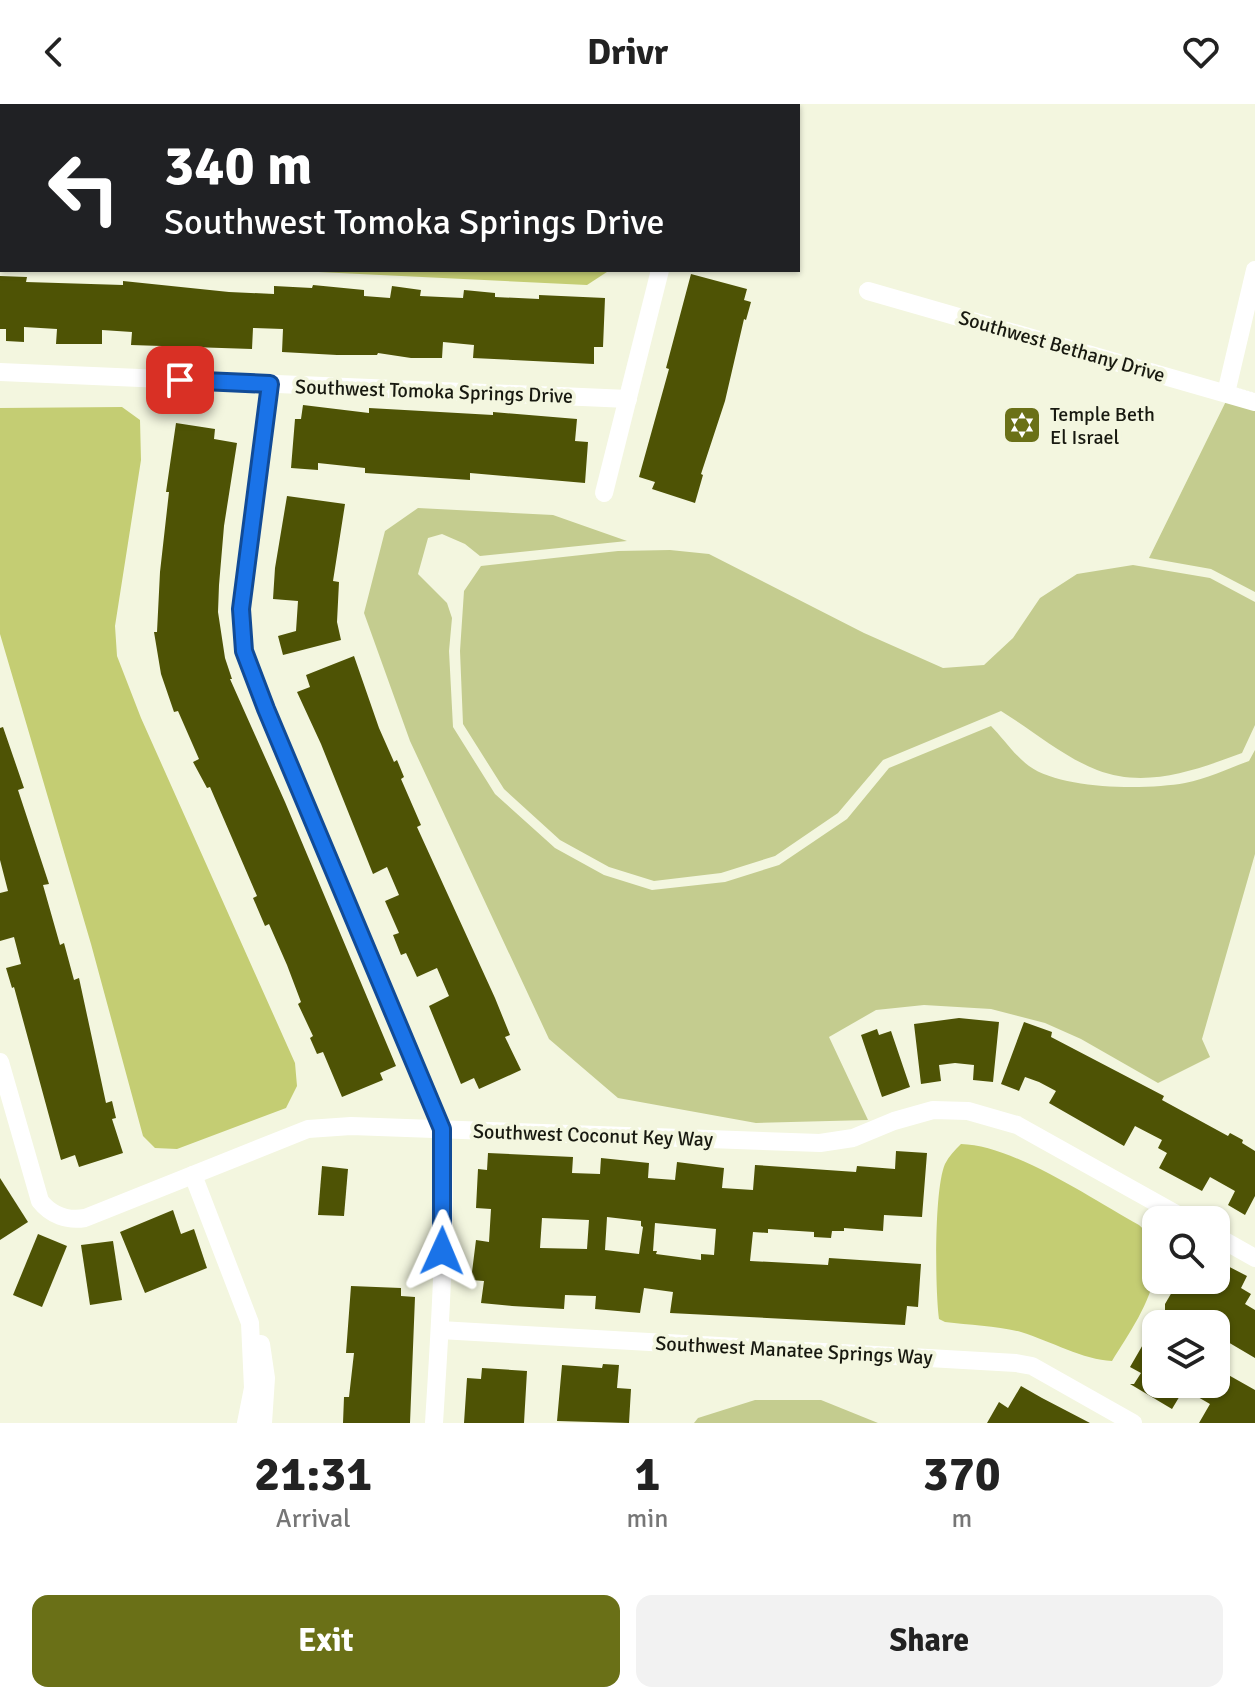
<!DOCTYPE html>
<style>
:root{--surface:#fff;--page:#f2f2f2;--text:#222;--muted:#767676;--accent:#6a7017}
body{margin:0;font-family:Signika,sans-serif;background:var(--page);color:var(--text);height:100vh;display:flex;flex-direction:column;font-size:30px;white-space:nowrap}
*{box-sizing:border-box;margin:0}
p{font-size:26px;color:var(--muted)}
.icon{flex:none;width:44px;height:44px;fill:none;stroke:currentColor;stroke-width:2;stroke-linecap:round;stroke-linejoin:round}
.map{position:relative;height:1319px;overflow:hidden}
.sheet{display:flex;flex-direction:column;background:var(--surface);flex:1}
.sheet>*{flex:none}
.banner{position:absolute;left:0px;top:0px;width:800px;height:168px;box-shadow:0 2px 6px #0004;background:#202124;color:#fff;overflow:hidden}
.tools{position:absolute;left:1142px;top:1102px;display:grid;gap:16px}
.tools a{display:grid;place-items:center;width:88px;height:88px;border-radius:16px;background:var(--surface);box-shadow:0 2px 6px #0004;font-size:40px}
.pin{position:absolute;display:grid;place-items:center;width:68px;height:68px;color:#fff;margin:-34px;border-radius:16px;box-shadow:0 4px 12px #0006}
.me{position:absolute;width:88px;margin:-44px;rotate:1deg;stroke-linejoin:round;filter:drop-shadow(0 0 6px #0008)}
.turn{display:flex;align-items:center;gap:28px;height:168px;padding:0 32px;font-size:36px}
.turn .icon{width:104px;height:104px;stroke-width:2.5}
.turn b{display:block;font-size:56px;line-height:68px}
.eta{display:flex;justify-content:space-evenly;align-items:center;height:136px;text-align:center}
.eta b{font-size:48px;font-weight:700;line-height:56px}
.cta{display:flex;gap:16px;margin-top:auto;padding:16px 32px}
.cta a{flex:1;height:92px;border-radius:16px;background:var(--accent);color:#fff;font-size:32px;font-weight:700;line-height:92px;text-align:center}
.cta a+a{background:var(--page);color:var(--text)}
header{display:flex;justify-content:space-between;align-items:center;height:104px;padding:0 32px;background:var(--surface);font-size:36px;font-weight:700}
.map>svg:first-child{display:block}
.green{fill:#c4cc8f}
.water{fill:#c4cd73}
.building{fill:#4e5305;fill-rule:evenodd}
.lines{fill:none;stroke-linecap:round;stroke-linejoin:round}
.street{stroke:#fff;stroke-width:18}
.route-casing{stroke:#114b97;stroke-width:20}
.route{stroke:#1a73e8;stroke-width:14}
.labels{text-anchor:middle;stroke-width:8;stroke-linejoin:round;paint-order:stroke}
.street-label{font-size:20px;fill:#181910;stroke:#f3f6df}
.poi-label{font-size:20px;fill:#181910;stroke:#f3f6df;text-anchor:start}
</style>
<header><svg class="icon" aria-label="back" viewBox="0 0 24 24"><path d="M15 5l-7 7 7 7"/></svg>Drivr<svg class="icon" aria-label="heart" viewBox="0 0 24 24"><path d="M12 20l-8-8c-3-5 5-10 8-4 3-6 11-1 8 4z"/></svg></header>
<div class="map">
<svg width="1255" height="1319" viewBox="0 0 1255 1319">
<rect width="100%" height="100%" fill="#f3f6df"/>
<g class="green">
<path d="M 1233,283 L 1255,289 L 1255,488 L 1211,465 L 1149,454 Z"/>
<path d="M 418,404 L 553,411 L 627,437 L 480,452 L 465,440 L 442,430 L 428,434 L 418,470 L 447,499 L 452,514 L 449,547 L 453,623 L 495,690 L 555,744 L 604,771 L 652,786 L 725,778 L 779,761 L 847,715 L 889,664 L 991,622 C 1003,634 1015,652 1029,662 C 1062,686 1146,686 1185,679 C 1207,675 1229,664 1249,657 L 1255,646 L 1255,750 L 1202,935 L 1210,953 L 1158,979 L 1081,935 L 1045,919 L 991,905 L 924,901 L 876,906 L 829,933 L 868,1016 L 756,1019 L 618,994 L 549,935 L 410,637 L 364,509 L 385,427 Z"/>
<path d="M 670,446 L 709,450 L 864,529 L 943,564 L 984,561 L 1013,534 L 1040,494 L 1077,470 L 1133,461 L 1210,474 L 1255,498 L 1255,621 L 1242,649 C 1196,666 1146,685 1097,666 C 1062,652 1032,626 1001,607 L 883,656 L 838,709 L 775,752 L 721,769 L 654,777 L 609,763 L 560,736 L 504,685 L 463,620 L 460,547 L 464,487 L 481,462 L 618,447 Z"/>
<path d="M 755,1296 L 821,1296 L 878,1319 L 694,1319 L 698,1314 Z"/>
</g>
<g class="water">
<path d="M 0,0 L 62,2 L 2,2 L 2,148 Z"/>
<path d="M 277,166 L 610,166 L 587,181 Z"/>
<path d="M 122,303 L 140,316 L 141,356 L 115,522 L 117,552 L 141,614 L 295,959 L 297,982 L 286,1004 L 177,1045 L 155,1044 L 143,1032 L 91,840 L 0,530 L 0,304 Z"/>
<path d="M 961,1040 C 1013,1041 1092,1095 1139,1121 L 1154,1135 C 1166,1178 1133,1223 1112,1257 C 1084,1256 1050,1237 1021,1228 C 998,1222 970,1221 945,1218 L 939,1215 C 935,1185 934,1085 945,1060 C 949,1052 955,1046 961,1040 Z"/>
</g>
<g class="building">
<path d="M 691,170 L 747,185 L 744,196 L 751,198 L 746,216 L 744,215 L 725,297 L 701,370 L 703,371 L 695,399 L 652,385 L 655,378 L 639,373 L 669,265 L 666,264 Z"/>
<path d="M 0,172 L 27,173 L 26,178 L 123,181 L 123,177 L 229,188 L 274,190 L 274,182 L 312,184 L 313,181 L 364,186 L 364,192 L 390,194 L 392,182 L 421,186 L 420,192 L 463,194 L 464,186 L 495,189 L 495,193 L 539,195 L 539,191 L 605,194 L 603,243 L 594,243 L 594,260 L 473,254 L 474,241 L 443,238 L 442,254 L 411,254 L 378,249 L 377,251 L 337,251 L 282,248 L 283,225 L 253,224 L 252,245 L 131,241 L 132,228 L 102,226 L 102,240 L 56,240 L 57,225 L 24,223 L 24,238 L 6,237 L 6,225 L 0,225 Z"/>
<path d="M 303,301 L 369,309 L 369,304 L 493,311 L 493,308 L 577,315 L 575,337 L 588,338 L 585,379 L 470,369 L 470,376 L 365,369 L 365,364 L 318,359 L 318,366 L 291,364 L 295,315 L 301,315 Z"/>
<path d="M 176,319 L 215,325 L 214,335 L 237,339 L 224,422 L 219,481 L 218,508 L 225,554 L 232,575 L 230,575 L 285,698 L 396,962 L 380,969 L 383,976 L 342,993 L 323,948 L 317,950 L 310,934 L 313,932 L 298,900 L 301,898 L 287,861 L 269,820 L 265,822 L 253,794 L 257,792 L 210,683 L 207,684 L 193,658 L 199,655 L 178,607 L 174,608 L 161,570 L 154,528 L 157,528 L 160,468 L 169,388 L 166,388 Z"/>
<path d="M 287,392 L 345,400 L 333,477 L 339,478 L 337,518 L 341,536 L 283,551 L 278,532 L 296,527 L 298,497 L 273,495 L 275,464 Z"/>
<path d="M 354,552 L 379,624 L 394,658 L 397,656 L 404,673 L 401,675 L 421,721 L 417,723 L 495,894 L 510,931 L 505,933 L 521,966 L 479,985 L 474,974 L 461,980 L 429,902 L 449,892 L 437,864 L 417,873 L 406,849 L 401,851 L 393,831 L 399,829 L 385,797 L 399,791 L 387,763 L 373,770 L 321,640 L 297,588 L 310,583 L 306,571 Z"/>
<path d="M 3,623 L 24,684 L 18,686 L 49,780 L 43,781 L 60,841 L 64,839 L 74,876 L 79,874 L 106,999 L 112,997 L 116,1014 L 112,1015 L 123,1049 L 79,1063 L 75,1051 L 61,1056 L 14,883 L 12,884 L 6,864 L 21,860 L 14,833 L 0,837 L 0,789 L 8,787 L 0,756 L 0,624 Z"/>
<path d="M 959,914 L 999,918 L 993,978 L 973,976 L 974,961 L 955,959 L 939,961 L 941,977 L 921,980 L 914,920 Z"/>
<path d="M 1024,918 L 1052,928 L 1051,933 L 1164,992 L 1162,996 L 1228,1032 L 1230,1029 L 1243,1036 L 1242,1039 L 1255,1047 L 1255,1092 L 1245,1111 L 1228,1101 L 1235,1087 L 1210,1073 L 1202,1087 L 1159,1064 L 1167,1049 L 1158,1044 L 1162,1036 L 1135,1022 L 1124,1042 L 1049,999 L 1056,987 L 1039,978 L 1025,973 L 1019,987 L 1001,980 Z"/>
<path d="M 877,925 L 879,931 L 891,927 L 910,983 L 882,993 L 861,931 Z"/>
<path d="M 896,1047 L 927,1049 L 922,1113 L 884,1111 L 883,1127 L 844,1124 L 844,1127 L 832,1127 L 831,1134 L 814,1133 L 814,1128 L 768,1125 L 768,1129 L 753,1128 L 750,1157 L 828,1161 L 829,1154 L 921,1160 L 918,1203 L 907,1202 L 905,1221 L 670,1209 L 673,1188 L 644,1184 L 640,1209 L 595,1205 L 596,1192 L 565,1191 L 564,1205 L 512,1202 L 481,1199 L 484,1177 L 471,1176 L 476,1136 L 489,1138 L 491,1105 L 476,1104 L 478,1065 L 487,1066 L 488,1049 L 573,1053 L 572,1069 L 600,1070 L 601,1054 L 649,1059 L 648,1074 L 675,1076 L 677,1058 L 724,1064 L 722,1084 L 753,1086 L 755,1061 L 856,1068 L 857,1062 L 895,1065 ZM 607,1113 L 641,1117 L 641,1122 L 643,1123 L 639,1150 L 605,1146 ZM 542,1114 L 589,1116 L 587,1145 L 540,1144 ZM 655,1119 L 716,1125 L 714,1151 L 701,1150 L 701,1156 L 656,1150 L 657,1147 L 653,1147 Z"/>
<path d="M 322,1062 L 348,1065 L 344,1112 L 318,1111 Z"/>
<path d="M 0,1074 L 28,1118 L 0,1136 Z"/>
<path d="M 173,1106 L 181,1130 L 194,1125 L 207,1164 L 145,1189 L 120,1128 Z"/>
<path d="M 38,1130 L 67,1142 L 42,1203 L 13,1191 Z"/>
<path d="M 113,1137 L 122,1196 L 90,1201 L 81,1141 Z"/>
<path d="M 1216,1156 L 1247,1172 L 1241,1184 L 1251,1190 L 1245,1200 L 1255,1206 L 1255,1254 L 1216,1231 L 1216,1220 L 1190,1220 L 1165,1206 L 1165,1200 L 1179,1176 L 1216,1176 Z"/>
<path d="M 351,1182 L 401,1184 L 401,1192 L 415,1193 L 410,1319 L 343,1319 L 344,1293 L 349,1293 L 354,1249 L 346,1249 Z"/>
<path d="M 1156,1218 L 1156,1280 L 1216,1280 L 1216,1264 L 1255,1286 L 1255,1319 L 1199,1319 L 1210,1300 L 1184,1285 L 1172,1305 L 1130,1280 L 1134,1280 L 1141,1269 L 1130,1263 Z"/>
<path d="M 603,1260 L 619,1261 L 617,1284 L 631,1285 L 629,1319 L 557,1317 L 562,1261 L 602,1264 Z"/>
<path d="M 482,1264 L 527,1267 L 524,1319 L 464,1319 L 467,1274 L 481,1275 Z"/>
<path d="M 1021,1282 L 1042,1294 L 1090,1319 L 987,1319 L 999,1298 L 1008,1304 Z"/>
</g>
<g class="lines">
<g class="street">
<path d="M 868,187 L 1255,298"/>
<path d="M 0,268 L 628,295"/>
<path d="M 270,280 L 241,505 L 244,547 L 266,605 L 442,1025 C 447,1123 440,1222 434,1319"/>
<path d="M 1226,289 L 1255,166"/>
<path d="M 604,389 L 660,166"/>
<path d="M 0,958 L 40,1097 C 51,1111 67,1117 85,1114 L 308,1025 L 351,1022 L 820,1039 L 853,1034 L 894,1017 L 933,1006 L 968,1007 L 1017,1021 L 1187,1116"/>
<path d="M 193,1071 L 250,1219 L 253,1284 L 246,1319"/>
<path d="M 1216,1132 L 1255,1154"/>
<path d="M 440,1226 L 1016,1259 L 1032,1262 L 1133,1319"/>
<path d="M 261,1240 L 266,1274 L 263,1319"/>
</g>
</g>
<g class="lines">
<g class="route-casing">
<path id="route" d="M 180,276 L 270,280 L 241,505 L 244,547 L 266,605 L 442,1025 L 442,1147"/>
</g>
<use href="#route" class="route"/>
</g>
<defs>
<g id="synagogue-square" transform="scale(2)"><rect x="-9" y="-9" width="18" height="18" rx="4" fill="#6a7017" stroke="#f3f6df"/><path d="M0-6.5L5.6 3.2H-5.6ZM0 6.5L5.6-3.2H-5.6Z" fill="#fff"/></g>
</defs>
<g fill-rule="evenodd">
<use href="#synagogue-square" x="1022" y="321"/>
</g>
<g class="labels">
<g class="street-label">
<text transform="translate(1062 242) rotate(16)" y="7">Southwest Bethany Drive</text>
<text transform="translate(434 287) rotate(2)" y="7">Southwest Tomoka Springs Drive</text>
<text transform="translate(593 1031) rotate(2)" y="7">Southwest Coconut Key Way</text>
<text transform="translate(794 1246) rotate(3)" y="7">Southwest Manatee Springs Way</text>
</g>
<g class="poi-label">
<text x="1050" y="317">Temple Beth<tspan x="1050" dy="23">El Israel</tspan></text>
</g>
</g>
</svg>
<div class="tools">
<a><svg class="icon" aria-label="search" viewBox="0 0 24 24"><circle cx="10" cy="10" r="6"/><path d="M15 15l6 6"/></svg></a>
<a><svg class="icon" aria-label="layers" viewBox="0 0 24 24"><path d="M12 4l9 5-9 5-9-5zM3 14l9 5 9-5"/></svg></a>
</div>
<div class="pin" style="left:180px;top:276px;background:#d93025"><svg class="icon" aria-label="arrive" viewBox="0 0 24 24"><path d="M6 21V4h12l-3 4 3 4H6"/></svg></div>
<svg class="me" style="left:442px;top:1147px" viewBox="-20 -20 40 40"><path d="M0-17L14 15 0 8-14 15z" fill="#1a73e8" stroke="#fff" stroke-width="4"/></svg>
<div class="banner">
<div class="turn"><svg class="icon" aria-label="left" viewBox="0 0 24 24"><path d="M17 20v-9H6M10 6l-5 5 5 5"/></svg><div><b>340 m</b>Southwest Tomoka Springs Drive</div></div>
</div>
</div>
<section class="sheet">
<div class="eta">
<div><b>21:31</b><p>Arrival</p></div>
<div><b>1</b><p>min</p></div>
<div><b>370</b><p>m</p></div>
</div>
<div class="cta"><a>Exit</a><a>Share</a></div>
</section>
